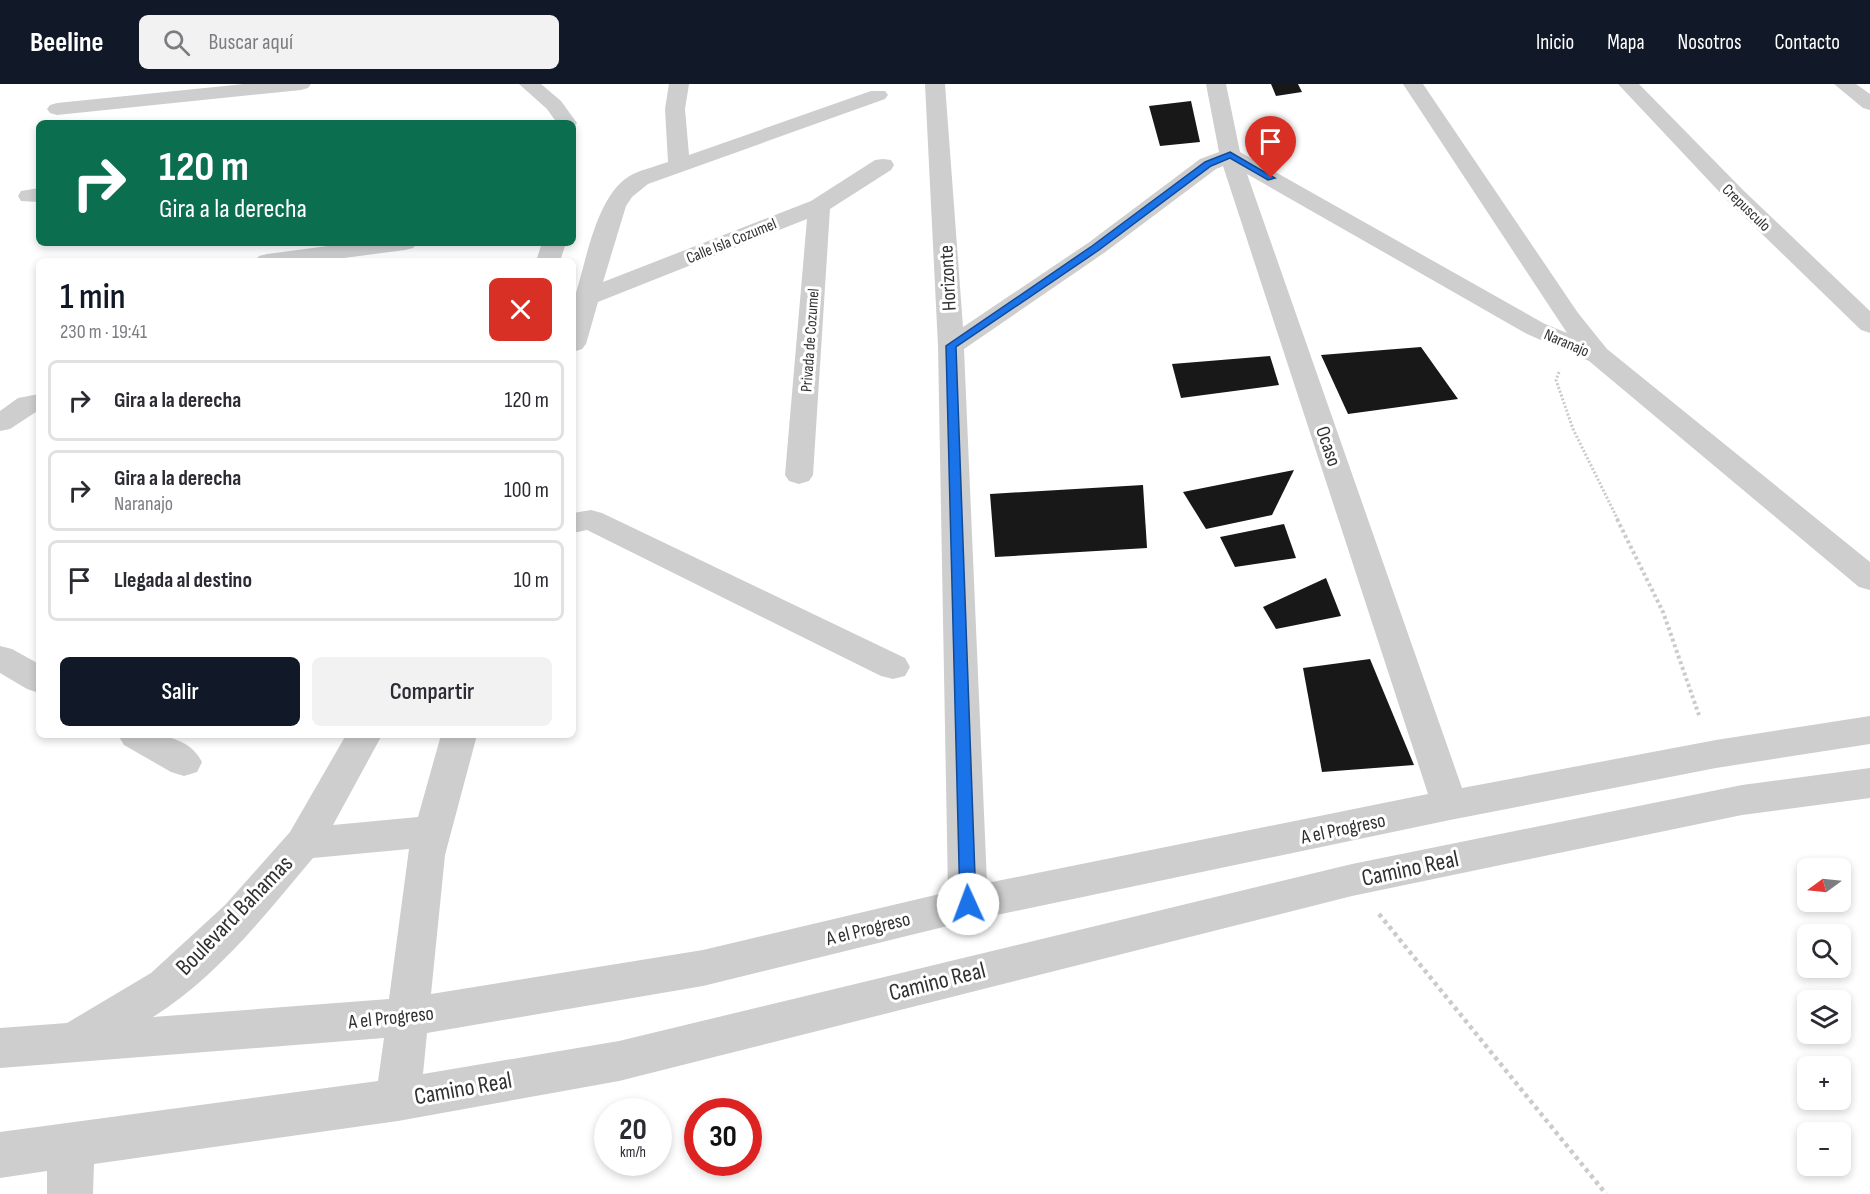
<!DOCTYPE html>
<html lang="es">
<meta charset="utf-8">
<style>
:root{--surface:#fff;--page:#f2f2f3;--text:#2b2b33;--muted:#7c7c81;--line:#e1e1e2;--accent:#111827}
body{margin:0;font-family:"Sofia Sans Condensed",sans-serif;background:var(--page);color:var(--text);height:100vh;display:flex;flex-direction:column;font-size:22px;white-space:nowrap}
*{box-sizing:border-box;margin:0}
p{font-size:20px;color:var(--muted)}
.icon{flex:none;width:33px;height:33px;fill:none;stroke:currentColor;stroke-width:2;stroke-linecap:round;stroke-linejoin:round}
.map{position:relative;flex:1;overflow:hidden}
.drawer{position:absolute;left:36px;top:174px;width:540px;height:480px;display:flex;flex-direction:column;background:var(--surface);border-radius:9px;box-shadow:0 3px 9px #0003}
.drawer>*{flex:none}
.guide{position:absolute;left:36px;top:36px;width:540px;height:126px;border-radius:9px;box-shadow:0 3px 9px #0003;background:#0b6e4f;color:#fff;overflow:hidden}
.needle{width:39px;rotate:255deg}
.controls{position:absolute;left:1797px;top:774px;display:grid;gap:12px}
.controls a{display:grid;place-items:center;width:54px;height:54px;border-radius:9px;background:var(--surface);box-shadow:0 3px 9px #0003;font-size:30px}
.speed{position:absolute;left:594px;top:1014px;display:flex;gap:12px;font-size:30px;font-weight:700;text-align:center}
.speed>*{display:grid;place-content:center;width:78px;height:78px;border-radius:50%;background:var(--surface);box-shadow:0 3px 9px #0003;line-height:1}
.speed small{font-size:15px;font-weight:400}
.speed .limit{border:9px solid #d22;background:#fff;color:#111}
.pin{position:absolute;display:grid;place-items:center;width:51px;height:51px;color:#fff;margin:-62px -26px;border-radius:50% 50% 50% 0;rotate:-45deg;box-shadow:0 0 6px #0007}
.pin .icon{rotate:45deg}
.me{position:absolute;width:66px;margin:-33px;rotate:358deg;stroke-linejoin:round;filter:drop-shadow(0 0 4px #0008)}
.turn{display:flex;align-items:center;gap:21px;height:126px;padding:0 24px;font-size:27px}
.turn .icon{width:78px;height:78px;stroke-width:2.5}
.turn b{display:block;font-size:42px;line-height:51px}
.round{display:grid;place-items:center;flex:none;width:63px;height:63px;border-radius:9px;background:var(--page)}
.headline{display:flex;align-items:center;justify-content:space-between;height:102px;padding:0 24px}
h1{font-size:36px;font-weight:600;line-height:45px;color:var(--accent)}
.button{display:flex;gap:12px;margin-top:auto;padding:12px 24px}
.button a{flex:1;height:69px;border-radius:9px;background:var(--accent);color:#fff;font-size:24px;font-weight:600;line-height:69px;text-align:center}
.button a+a{background:var(--page);color:var(--text)}
ul{padding:0;list-style:none}
li{display:flex;align-items:center;gap:18px;height:81px;margin:0 12px 9px;padding:0 12px;border:3px solid var(--line);border-radius:9px}
li div{flex:1}
li b{display:block;font-size:22px}
li em{font-style:normal}
header{display:flex;align-items:center;gap:36px;box-sizing:border-box;height:84px;padding:0 30px;background:var(--accent);color:#fff}
header strong{font-size:28px}
nav{display:flex;gap:33px;margin-inline-start:auto;font-size:21px}
.search{width:420px;height:54px;background:var(--page);display:flex;align-items:center;gap:15px;box-sizing:border-box;padding:0 21px;border-radius:9px;color:var(--muted);font-size:22px}
.map>svg:first-child{display:block}
.building{fill:#181818}
.lines{fill:none;stroke-linecap:round;stroke-linejoin:round}
.path-far2{stroke:#cbcbcb;stroke-width:3;stroke-dasharray:2 2;stroke-linecap:butt}
.path-far1{stroke:#cbcbcb;stroke-width:4;stroke-dasharray:3 3;stroke-linecap:butt}
.path{stroke:#cbcbcb;stroke-width:4.5;stroke-dasharray:4 4;stroke-linecap:butt}
.minor{fill:#cecece;fill-rule:evenodd}
.route{fill:#1a73e8;stroke:#114b97;stroke-width:1.5}
.labels{text-anchor:middle;stroke-width:6;stroke-linejoin:round;paint-order:stroke}
.far-street-label{font-size:16px;fill:#313131;stroke:#fff}
.street-label{font-size:20px;fill:#313131;stroke:#fff}
.near-street-label{font-size:24px;fill:#313131;stroke:#fff}
</style>
<header>
<strong>Beeline</strong>
<div class="search"><svg class="icon" aria-label="search" viewBox="0 0 24 24"><circle cx="10" cy="10" r="6"/><path d="M15 15l6 6"/></svg>Buscar aquí</div>
<nav><a>Inicio</a><a>Mapa</a><a>Nosotros</a><a>Contacto</a></nav>
</header>
<div class="map">
<svg width="1870" height="1110" viewBox="0 0 1870 1110">
<rect width="100%" height="100%" fill="#fff"/>
<g class="building">
<path d="M 1271,0 L 1298,0 L 1302,8 L 1276,12 Z"/>
<path d="M 1191,17 L 1200,58 L 1160,62 L 1149,22 Z"/>
<path d="M 1421,263 L 1458,315 L 1348,330 L 1321,271 Z"/>
<path d="M 1270,272 L 1279,301 L 1181,314 L 1172,280 Z"/>
<path d="M 1294,386 L 1272,431 L 1206,445 L 1183,408 Z"/>
<path d="M 1143,401 L 1147,464 L 995,473 L 990,410 Z"/>
<path d="M 1284,440 L 1296,474 L 1235,483 L 1220,453 Z"/>
<path d="M 1326,494 L 1341,532 L 1276,545 L 1263,523 Z"/>
<path d="M 1370,575 L 1414,681 L 1322,688 L 1303,584 Z"/>
</g>
<g class="lines">
<path class="path-far2" d="M 1559,288 L 1556,296 L 1573,345 L 1618,436"/>
<path class="path-far1" d="M 1617,435 L 1663,528 L 1700,634"/>
<path class="path" d="M 1379,830 L 1606,1110"/>
<g class="minor">
<path d="M 244,0 L 311,0 L 308,4 L 301,6 L 57,31 L 50,29 L 47,25 L 50,21 L 57,19 Z"/>
<path d="M 519,0 L 541,0 L 561,17 L 577,39 L 574,43 L 573,39 L 557,39 L 547,25 Z"/>
<path d="M 669,0 L 689,0 L 685,25 L 689,71 L 871,7 L 885,7 L 888,11 L 885,15 L 648,100 L 632,113 L 626,122 L 603,198 L 811,117 L 875,76 L 883,75 L 891,76 L 894,81 L 891,86 L 830,125 L 813,391 L 809,397 L 799,400 L 789,397 L 785,391 L 807,135 L 598,218 L 586,260 L 582,265 L 573,268 L 573,210 L 576,209 C 587,174 597,108 633,90 C 644,85 657,82 668,78 L 665,25 Z"/>
<path d="M 925,0 L 945,0 L 963,243 L 1088,159 L 1200,75 L 1219,68 L 1206,0 L 1226,0 L 1240,68 L 1545,240 L 1567,249 L 1403,0 L 1423,0 L 1578,229 L 1607,265 L 1870,478 L 1870,506 L 1859,503 L 1589,277 L 1527,250 L 1247,90 L 1462,704 L 1716,656 L 1870,632 L 1870,660 L 1716,684 L 1450,736 L 968,837 L 703,902 L 427,949 L 423,990 L 619,957 L 1352,780 L 1742,701 L 1870,684 L 1870,714 L 1742,731 L 1352,812 L 619,997 L 398,1037 L 94,1080 L 93,1110 L 47,1110 L 47,1087 L 0,1094 L 0,1048 L 378,997 L 384,954 L 0,984 L 0,944 L 67,939 L 151,889 L 225,821 L 290,748 L 346,651 L 382,651 L 333,741 L 418,733 L 441,651 L 477,651 L 445,771 L 431,910 L 703,866 L 948,808 L 938,262 ZM 1223,82 L 1428,710 L 987,799 L 964,265 L 1104,169 L 1216,85 ZM 409,765 L 389,915 L 153,933 C 217,893 265,831 313,774 Z"/>
<path d="M 1618,0 L 1639,0 L 1743,106 L 1870,227 L 1870,249 L 1861,246 L 1727,116 Z"/>
<path d="M 1834,0 L 1856,0 L 1870,10 L 1870,26 L 1863,24 Z"/>
<path d="M 39,104 L 39,118 L 21,117 L 18,112 L 21,107 Z"/>
<path d="M 351,159 L 417,159 L 413,164 L 405,166 L 321,177 L 255,177 L 259,172 L 267,170 Z"/>
<path d="M 542,159 L 566,159 L 560,177 L 536,177 Z"/>
<path d="M 39,310 L 39,326 L 10,345 L 0,347 L 0,327 L 18,314 Z"/>
<path d="M 591,426 L 602,429 L 905,574 L 910,583 L 905,592 L 893,595 L 881,592 L 587,446 L 573,449 L 573,429 Z"/>
<path d="M 0,562 L 12,565 L 39,580 L 39,609 L 27,605 L 0,589 Z"/>
<path d="M 118,651 C 148,651 186,647 202,678 L 197,688 L 184,692 L 171,688 L 124,661 Z"/>
</g>
</g>
<path class="route" d="M 1230,68 L 1275,94 L 1268,96 L 1230,74 L 1211,82 L 1099,166 L 956,263 L 976,820 L 974,825 L 968,827 L 962,825 L 960,820 L 946,262 L 1092,162 L 1205,78 Z"/>
<g class="labels">
<g class="far-street-label">
<text transform="translate(1747 123) rotate(44)" y="6">Crepusculo</text>
<text transform="translate(731 156) rotate(-22)" y="6">Calle Isla Cozumel</text>
<text transform="translate(809 256) rotate(-86)" y="6">Privada de Cozumel</text>
<text transform="translate(1567 258) rotate(23)" y="6">Naranajo</text>
</g>
<g class="street-label">
<text transform="translate(947 194) rotate(-93)" y="7">Horizonte</text>
<text transform="translate(1329 362) rotate(71)" y="7">Ocaso</text>
<text transform="translate(1343 744) rotate(-12)" y="7">A el Progreso</text>
<text transform="translate(868 844) rotate(-14)" y="7">A el Progreso</text>
<text transform="translate(391 933) rotate(-6)" y="7">A el Progreso</text>
</g>
<g class="near-street-label">
<text transform="translate(1410 784) rotate(-12)" y="8">Camino Real</text>
<text transform="translate(234 831) rotate(-46)" y="8">Boulevard Bahamas</text>
<text transform="translate(937 897) rotate(-14)" y="8">Camino Real</text>
<text transform="translate(463 1004) rotate(-10)" y="8">Camino Real</text>
</g>
</g>
</svg>
<div class="controls">
<a><svg class="needle" viewBox="-14 -14 28 28"><path d="M0-13l5 13h-10z" fill="#e53935"/><path d="M0 13l5-13h-10z" fill="#7c7c81"/></svg></a>
<a><svg class="icon" aria-label="search" viewBox="0 0 24 24"><circle cx="10" cy="10" r="6"/><path d="M15 15l6 6"/></svg></a>
<a><svg class="icon" aria-label="layers" viewBox="0 0 24 24"><path d="M12 4l9 5-9 5-9-5zM3 14l9 5 9-5"/></svg></a>
<a>+</a>
<a>−</a>
</div>
<div class="speed"><div>20<small>km/h</small></div><div class="limit">30</div></div>
<div class="pin" style="left:1271px;top:94px;background:#d93025"><svg class="icon" aria-label="arrive" viewBox="0 0 24 24"><path d="M6 21V4h12l-3 4 3 4H6"/></svg></div>
<svg class="me" style="left:968px;top:820px" viewBox="-20 -20 40 40"><circle r="19" fill="#fff"/><path d="M0-13L10 11 0 6-10 11z" fill="#1a73e8"/></svg>
<div class="guide">
<div class="turn"><svg class="icon" aria-label="right" viewBox="0 0 24 24"><path d="M7 20v-9h11M14 6l5 5-5 5"/></svg><div><b>120 m</b>Gira a la derecha</div></div>
</div>
<section class="drawer">
<div class="headline"><div><h1>1 min</h1><p>230 m · 19:41</p></div><a class="round" style="background:#d93025;color:#fff"><svg class="icon" aria-label="close" viewBox="0 0 24 24"><path d="M6 6l12 12M18 6L6 18"/></svg></a></div>
<ul>
<li><svg class="icon" aria-label="right" viewBox="0 0 24 24"><path d="M7 20v-9h11M14 6l5 5-5 5"/></svg><div><b>Gira a la derecha</b></div><em>120 m</em></li>
<li><svg class="icon" aria-label="right" viewBox="0 0 24 24"><path d="M7 20v-9h11M14 6l5 5-5 5"/></svg><div><b>Gira a la derecha</b><p>Naranajo</p></div><em>100 m</em></li>
<li><svg class="icon" aria-label="arrive" viewBox="0 0 24 24"><path d="M6 21V4h12l-3 4 3 4H6"/></svg><div><b>Llegada al destino</b></div><em>10 m</em></li>
</ul>
<div class="button"><a>Salir</a><a>Compartir</a></div>
</section>
</div>
